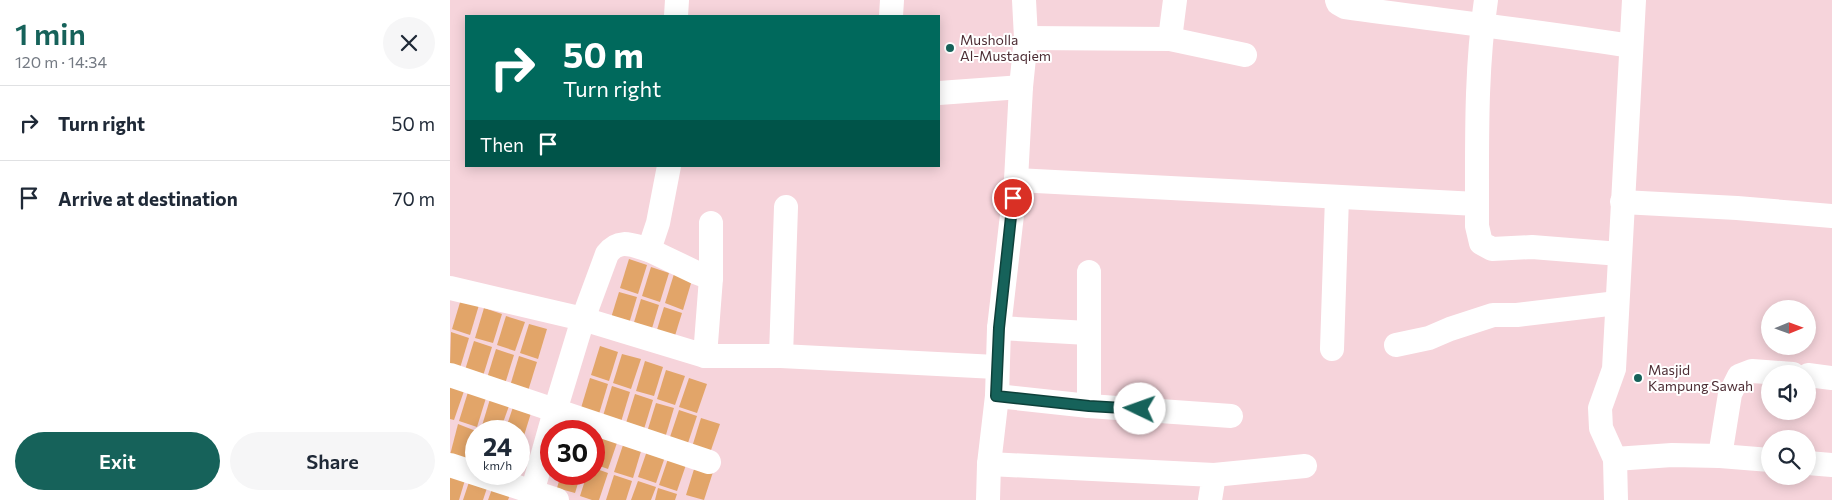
<!DOCTYPE html>
<meta charset="utf-8">
<style>
:root{--surface:#fff;--page:#f6f6f7;--text:#1f2937;--muted:#747a83;--line:#e0e1e3;--accent:#16625a}
body{margin:0;font-family:Commissioner,sans-serif;background:var(--page);color:var(--text);height:100vh;display:flex;flex-direction:column;font-size:19px;white-space:nowrap}
*{box-sizing:border-box;margin:0}
p{font-size:16px;color:var(--muted)}
.icon{flex:none;width:28px;height:28px;fill:none;stroke:currentColor;stroke-width:2;stroke-linecap:round;stroke-linejoin:round}
.map{position:relative;flex:1;overflow:hidden}
.details{display:flex;flex-direction:column;background:var(--surface);width:450px}
.details>*{flex:none}
.top-card{position:absolute;left:15px;top:15px;width:475px;height:152px;border-radius:0px;box-shadow:0 2px 12px #0003;background:#00695c;color:#fff;overflow:hidden}
.needle{width:32px;rotate:89deg}
.controls{position:absolute;left:1311px;top:300px;display:grid;gap:10px}
.controls a{display:grid;place-items:center;width:55px;height:55px;border-radius:50%;background:var(--surface);box-shadow:0 2px 12px #0003;font-size:25px}
.speed{position:absolute;left:15px;top:420px;display:flex;gap:10px;font-size:25px;font-weight:700;text-align:center}
.speed>*{display:grid;place-content:center;width:65px;height:65px;border-radius:50%;background:var(--surface);box-shadow:0 2px 12px #0003;line-height:1}
.speed small{font-size:12px;font-weight:400}
.speed .limit{border:8px solid #d22;background:#fff;color:#111}
.pin{position:absolute;display:grid;place-items:center;width:42px;height:42px;color:#fff;margin:-21px;border:2px solid #fff;border-radius:50%;box-shadow:0 1px 5px #0007}
.me{position:absolute;width:55px;margin:-28px;rotate:273deg;stroke-linejoin:round;filter:drop-shadow(0 0 4px #0008)}
.turn{display:flex;align-items:center;gap:18px;height:105px;padding:0 15px;font-size:22px}
.turn .icon{width:65px;height:65px;stroke-width:2.5}
.turn b{display:block;font-size:35px;line-height:42px}
.then{display:flex;align-items:center;height:48px;padding:0 15px;background:#0003;gap:10px;font-size:19px}
.round{display:grid;place-items:center;flex:none;width:52px;height:52px;border-radius:26px;background:var(--page)}
.headline{display:flex;align-items:center;justify-content:space-between;height:85px;padding:0 15px}
h1{font-size:30px;font-weight:600;line-height:38px;color:var(--accent)}
.button{display:flex;gap:10px;margin-top:auto;padding:10px 15px}
.button a{flex:1;height:58px;border-radius:30px;background:var(--accent);color:#fff;font-size:20px;font-weight:600;line-height:58px;text-align:center}
.button a+a{background:var(--page);color:var(--text)}
ul{padding:0;list-style:none}
li{display:flex;align-items:center;gap:15px;height:75px;padding:0 15px;border-top:1px solid var(--line)}
li div{flex:1}
li b{display:block;font-size:19px}
li em{font-style:normal}
main{display:flex;flex:1;min-height:0}
.map>svg:first-child{display:block}
.building{fill:#e2a569}
.lines{fill:none;stroke-linecap:round;stroke-linejoin:round}
.minor{stroke:#fff;stroke-width:24}
.route-casing{stroke:#0e403a;stroke-width:12}
.route{stroke:#16625a;stroke-width:9}
.poi-dot{fill:#16625a;stroke:#fff;stroke-width:2}
.labels{text-anchor:middle;stroke-width:4;stroke-linejoin:round;paint-order:stroke}
.poi-label{font-size:14px;fill:#4d2d34;stroke:#fff;text-anchor:start}
</style>
<main>
<section class="details">
<div class="headline"><div><h1>1 min</h1><p>120 m · 14:34</p></div><a class="round"><svg class="icon" aria-label="close" viewBox="0 0 24 24"><path d="M6 6l12 12M18 6L6 18"/></svg></a></div>
<ul>
<li><svg class="icon" aria-label="right" viewBox="0 0 24 24"><path d="M7 20v-9h11M14 6l5 5-5 5"/></svg><div><b>Turn right</b></div><em>50 m</em></li>
<li><svg class="icon" aria-label="arrive" viewBox="0 0 24 24"><path d="M6 21V4h12l-3 4 3 4H6"/></svg><div><b>Arrive at destination</b></div><em>70 m</em></li>
</ul>
<div class="button"><a>Exit</a><a>Share</a></div>
</section>
<div class="map">
<svg width="1382" height="500" viewBox="0 0 1382 500">
<rect width="100%" height="100%" fill="#f6d4db"/>
<g class="building">
<path d="M 179,259 L 197,265 L 188,294 L 170,288 Z"/>
<path d="M 201,267 L 219,273 L 210,302 L 192,296 Z"/>
<path d="M 224,274 L 242,280 L 233,310 L 215,303 Z"/>
<path d="M 169,292 L 187,297 L 178,327 L 160,321 Z"/>
<path d="M 11,299 L 29,305 L 20,335 L 2,329 Z"/>
<path d="M 191,299 L 209,305 L 200,335 L 182,329 Z"/>
<path d="M 214,307 L 232,313 L 223,342 L 205,336 Z"/>
<path d="M 34,308 L 52,314 L 43,343 L 25,338 Z"/>
<path d="M 56,316 L 75,322 L 65,351 L 47,345 Z"/>
<path d="M 79,324 L 97,329 L 88,359 L 70,353 Z"/>
<path d="M 1,332 L 19,338 L 10,368 L 0,364 Z"/>
<path d="M 24,341 L 42,347 L 33,376 L 15,370 Z"/>
<path d="M 150,346 L 168,352 L 159,381 L 141,375 Z"/>
<path d="M 46,349 L 64,355 L 55,384 L 37,378 Z"/>
<path d="M 172,354 L 191,359 L 181,389 L 163,383 Z"/>
<path d="M 69,356 L 87,362 L 78,391 L 60,386 Z"/>
<path d="M 195,361 L 213,367 L 204,396 L 186,391 Z"/>
<path d="M 216,370 L 235,376 L 225,405 L 207,399 Z"/>
<path d="M 140,378 L 158,384 L 149,414 L 131,408 Z"/>
<path d="M 239,378 L 257,384 L 247,413 L 229,407 Z"/>
<path d="M 0,386 L 14,391 L 4,420 L 0,419 Z"/>
<path d="M 162,386 L 180,392 L 171,422 L 153,416 Z"/>
<path d="M 18,392 L 36,398 L 27,427 L 9,421 Z"/>
<path d="M 185,394 L 203,400 L 194,429 L 176,423 Z"/>
<path d="M 40,399 L 59,406 L 50,431 L 37,431 L 31,429 Z"/>
<path d="M 206,403 L 224,408 L 215,438 L 197,432 Z"/>
<path d="M 63,407 L 81,413 L 72,442 L 69,441 L 69,431 L 55,431 Z"/>
<path d="M 229,410 L 247,416 L 237,446 L 219,440 Z"/>
<path d="M 251,418 L 270,424 L 260,453 L 242,447 Z"/>
<path d="M 8,424 L 26,431 L 17,460 L 0,455 Z"/>
<path d="M 150,434 L 168,440 L 158,469 L 144,464 L 144,452 Z"/>
<path d="M 174,442 L 192,448 L 183,478 L 164,472 Z"/>
<path d="M 198,448 L 216,454 L 206,483 L 188,477 Z"/>
<path d="M 219,456 L 237,462 L 227,491 L 209,485 Z"/>
<path d="M 245,466 L 263,472 L 254,500 L 236,495 Z"/>
<path d="M 144,468 L 158,473 L 149,500 L 142,500 L 130,496 L 137,474 L 144,474 Z"/>
<path d="M 111,474 L 131,474 L 125,493 L 107,488 Z"/>
<path d="M 0,475 L 15,480 L 9,500 L 0,500 Z"/>
<path d="M 164,475 L 182,481 L 176,500 L 156,500 Z"/>
<path d="M 188,481 L 206,487 L 201,500 L 181,500 Z"/>
<path d="M 19,482 L 37,488 L 33,500 L 13,500 Z"/>
<path d="M 208,488 L 227,494 L 225,500 L 205,500 Z"/>
<path d="M 42,489 L 60,495 L 58,500 L 38,500 Z"/>
</g>
<g class="lines">
<g class="minor">
<path d="M 887,0 L 888,3 L 895,7 C 990,20 1086,31 1181,46"/>
<path d="M 226,16 L 227,0"/>
<path d="M 441,16 L 442,0"/>
<path d="M 576,38 L 720,39 L 795,55"/>
<path d="M 720,39 L 725,0"/>
<path d="M 489,93 L 571,87"/>
<path d="M 566,180 L 1027,204 L 1027,226 L 1031,243 L 1042,249 L 1082,247 L 1170,254"/>
<path d="M 1172,202 L 1287,208 L 1382,216"/>
<path d="M 1027,204 C 1027,136 1026,67 1036,0"/>
<path d="M 199,250 L 245,272 L 261,278"/>
<path d="M 639,272 L 639,406"/>
<path d="M 0,288 L 133,319 L 255,356 L 261,278 L 261,223"/>
<path d="M 549,328 L 638,333"/>
<path d="M 946,345 L 979,338 L 1000,329 L 1043,315 L 1067,315 L 1167,303"/>
<path d="M 882,349 L 887,197"/>
<path d="M 255,356 L 331,356 L 546,367"/>
<path d="M 331,356 L 336,207"/>
<path d="M 0,375 L 259,462"/>
<path d="M 1358,375 L 1382,378"/>
<path d="M 547,396 L 639,406 L 781,416"/>
<path d="M 1270,456 L 1280,394 L 1289,376 L 1302,371 L 1343,374"/>
<path d="M 1165,459 L 1222,455 L 1270,456 L 1320,460"/>
<path d="M 1358,463 L 1382,465"/>
<path d="M 539,464 L 764,475 L 760,500"/>
<path d="M 0,465 L 107,500"/>
<path d="M 764,475 L 855,466"/>
<path d="M 80,500 L 105,411 L 133,319 L 157,254 C 169,238 182,245 199,250 L 208,223 L 219,166"/>
<path d="M 538,500 L 539,464 L 547,396 L 549,328 L 566,180 L 571,87 L 576,38 L 574,0"/>
<path d="M 1166,500 L 1165,459 L 1151,428 L 1150,408 L 1164,369 L 1184,0"/>
</g>
</g>
<g class="lines">
<g class="route-casing">
<path id="route" d="M 563,198 L 549,328 L 546,396 L 639,406 L 690,409"/>
</g>
<use href="#route" class="route"/>
</g>
<g class="poi-dot">
<circle cx="500" cy="48" r="5"/>
<circle cx="1188" cy="378" r="5"/>
</g>
<g class="labels">
<g class="poi-label">
<text x="510" y="45">Musholla<tspan x="510" dy="16">Al-Mustaqiem</tspan></text>
<text x="1198" y="375">Masjid<tspan x="1198" dy="16">Kampung Sawah</tspan></text>
</g>
</g>
</svg>
<div class="controls">
<a><svg class="needle" viewBox="-14 -14 28 28"><path d="M0-13l5 13h-10z" fill="#e53935"/><path d="M0 13l5-13h-10z" fill="#747a83"/></svg></a>
<a><svg class="icon" aria-label="sound" viewBox="0 0 24 24"><path d="M4 9h4l5-4v14l-5-4H4zM17 9q2 3 0 6"/></svg></a>
<a><svg class="icon" aria-label="search" viewBox="0 0 24 24"><circle cx="10" cy="10" r="6"/><path d="M15 15l6 6"/></svg></a>
</div>
<div class="speed"><div>24<small>km/h</small></div><div class="limit">30</div></div>
<div class="pin" style="left:563px;top:198px;background:#d93025"><svg class="icon" aria-label="arrive" viewBox="0 0 24 24"><path d="M6 21V4h12l-3 4 3 4H6"/></svg></div>
<svg class="me" style="left:690px;top:409px" viewBox="-20 -20 40 40"><circle r="19" fill="#fff"/><path d="M0-13L10 11 0 6-10 11z" fill="#16625a"/></svg>
<div class="top-card">
<div class="turn"><svg class="icon" aria-label="right" viewBox="0 0 24 24"><path d="M7 20v-9h11M14 6l5 5-5 5"/></svg><div><b>50 m</b>Turn right</div></div>
<div class="then">Then<svg class="icon" aria-label="arrive" viewBox="0 0 24 24"><path d="M6 21V4h12l-3 4 3 4H6"/></svg></div>
</div>
</div>
</main>
